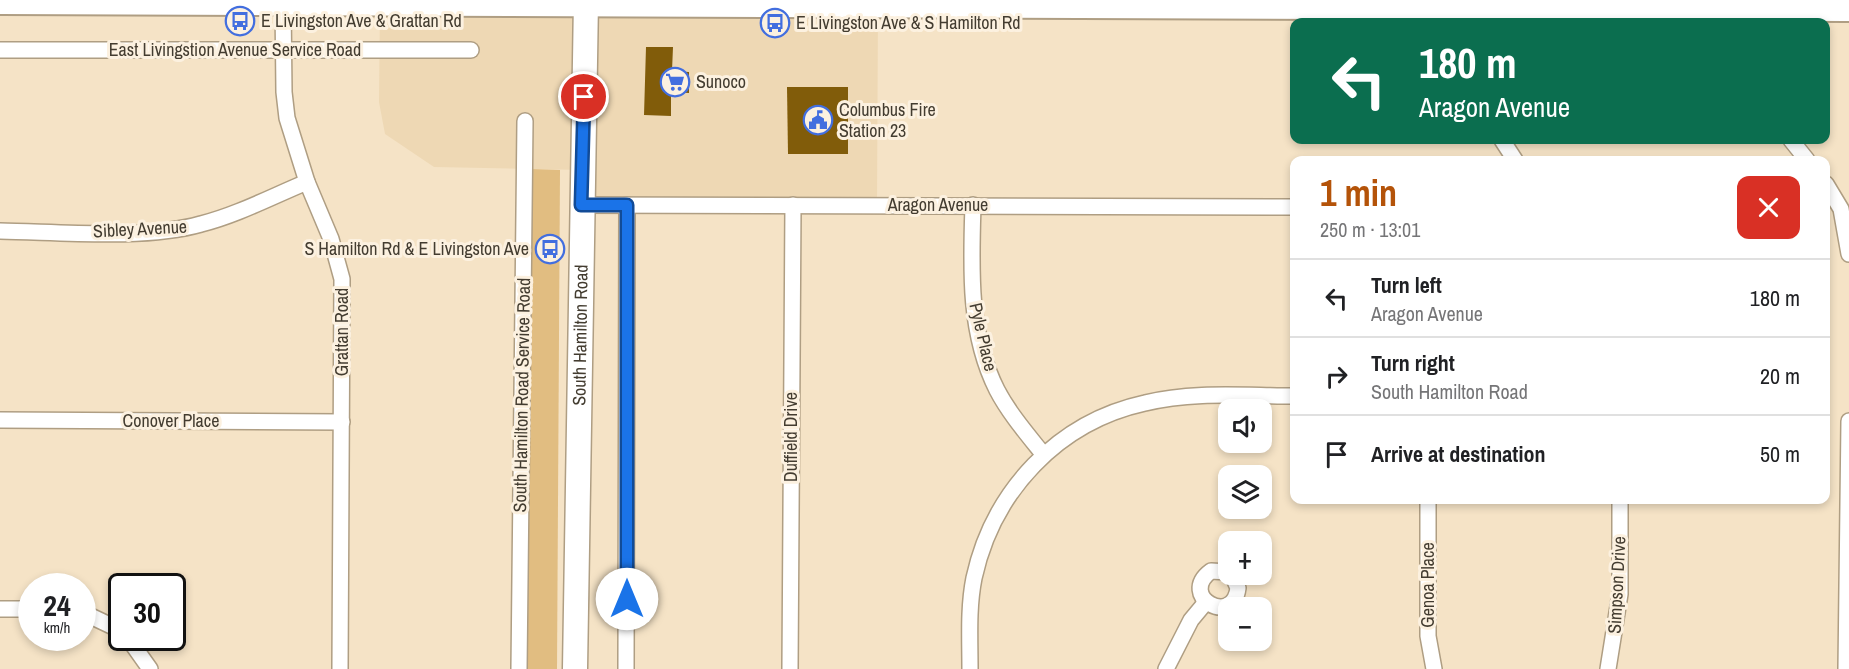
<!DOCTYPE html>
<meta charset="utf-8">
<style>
:root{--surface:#fff;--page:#f2f2f2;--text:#202124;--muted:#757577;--line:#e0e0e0;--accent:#b45309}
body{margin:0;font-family:"Archivo Narrow",sans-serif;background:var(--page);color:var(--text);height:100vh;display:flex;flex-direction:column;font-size:22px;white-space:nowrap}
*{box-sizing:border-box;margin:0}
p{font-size:20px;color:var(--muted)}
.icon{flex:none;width:33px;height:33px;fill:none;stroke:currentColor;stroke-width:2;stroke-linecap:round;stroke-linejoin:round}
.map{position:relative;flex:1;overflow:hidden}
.sheet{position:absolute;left:1290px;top:156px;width:540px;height:348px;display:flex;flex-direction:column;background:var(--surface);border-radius:12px;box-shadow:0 3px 9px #0003}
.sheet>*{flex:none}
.banner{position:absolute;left:1290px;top:18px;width:540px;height:126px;border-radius:12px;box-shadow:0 3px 9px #0003;background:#0b6e4f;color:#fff;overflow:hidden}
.fabs{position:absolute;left:1218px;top:399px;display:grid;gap:12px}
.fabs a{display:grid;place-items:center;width:54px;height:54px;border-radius:12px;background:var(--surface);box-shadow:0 3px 9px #0003;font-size:30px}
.speed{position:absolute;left:18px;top:573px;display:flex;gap:12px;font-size:30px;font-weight:700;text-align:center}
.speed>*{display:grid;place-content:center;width:78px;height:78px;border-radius:50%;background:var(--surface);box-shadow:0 3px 9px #0003;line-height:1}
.speed small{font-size:15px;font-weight:400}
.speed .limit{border:3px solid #111;border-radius:9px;background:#fff;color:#111}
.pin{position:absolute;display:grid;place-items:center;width:51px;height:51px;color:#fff;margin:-26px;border:3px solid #fff;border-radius:50%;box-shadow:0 2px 6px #0007}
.me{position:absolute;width:66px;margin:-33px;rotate:0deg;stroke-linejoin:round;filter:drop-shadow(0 0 4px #0008)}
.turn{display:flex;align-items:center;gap:21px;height:126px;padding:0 30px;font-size:27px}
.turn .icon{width:78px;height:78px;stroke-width:2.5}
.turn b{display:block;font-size:42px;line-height:51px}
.round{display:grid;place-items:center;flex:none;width:63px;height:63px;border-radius:12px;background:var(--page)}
.overview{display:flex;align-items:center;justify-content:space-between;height:102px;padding:0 30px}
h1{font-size:36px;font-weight:700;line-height:45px;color:var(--accent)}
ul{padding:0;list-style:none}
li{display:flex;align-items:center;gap:18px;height:78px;padding:0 30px;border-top:2px solid var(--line)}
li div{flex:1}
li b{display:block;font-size:22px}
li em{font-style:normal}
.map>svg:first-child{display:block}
.built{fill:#eed8b4}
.green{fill:#e1bd81}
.building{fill:#815c0a}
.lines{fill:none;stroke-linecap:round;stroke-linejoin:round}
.minor-casing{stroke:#af9e83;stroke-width:18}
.secondary-casing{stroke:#af9e83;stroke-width:26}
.primary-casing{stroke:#af9e83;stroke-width:27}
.minor{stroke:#fff;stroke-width:15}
.secondary{stroke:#fff;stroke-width:22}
.primary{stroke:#fff;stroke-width:24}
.route-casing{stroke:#114b97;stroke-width:15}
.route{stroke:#1a73e8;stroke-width:10}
.labels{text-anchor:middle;stroke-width:6;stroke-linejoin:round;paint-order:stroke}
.poi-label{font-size:18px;fill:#433c30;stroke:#fcf1e0;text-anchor:start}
.street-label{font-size:18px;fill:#433c30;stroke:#fcf1e0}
</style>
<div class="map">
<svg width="1849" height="669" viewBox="0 0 1849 669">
<rect width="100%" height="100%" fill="#f5e3c6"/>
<path class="built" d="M 878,5 L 877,204 L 583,205 L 583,170 L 434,167 L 385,134 L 379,102 L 380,6 Z"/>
<path class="green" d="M 531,169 L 560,170 L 557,669 L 527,669 Z"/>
<g class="building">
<path d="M 646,47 L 673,47 L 672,71 L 689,72 L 689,93 L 671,92 L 671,116 L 644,115 Z"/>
<path d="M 787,87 L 848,87 L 848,154 L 788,154 Z"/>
</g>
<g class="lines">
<g class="minor-casing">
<g id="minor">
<path d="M 283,4 L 284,92 L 287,118 L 307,182 L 331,239 L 342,279 L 340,669"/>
<path d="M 0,50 L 471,50"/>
<path d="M 1502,140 L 1515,160"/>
<path d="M 1791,140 L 1807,160"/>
<path d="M 1826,184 L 1841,209 L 1849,254"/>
<path d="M 581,205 L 1294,207"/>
<path d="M 973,205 C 971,267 968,333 997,390 C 1009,413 1027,434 1043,454"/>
<path d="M 0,231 C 60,232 145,240 201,224 C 237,215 273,196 307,182"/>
<path d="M 0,420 L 342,422"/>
<path d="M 1428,500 L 1428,636 L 1434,669"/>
<path d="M 1228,572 L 1211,571 C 1177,596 1233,628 1238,588 L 1232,574"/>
<path d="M 0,609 L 32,609"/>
<path d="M 82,612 L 122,631"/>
<path d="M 128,638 L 150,669"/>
<path d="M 519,669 L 525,121"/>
<path d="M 626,669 L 627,205"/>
<path d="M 790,669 L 793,205"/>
<path d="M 970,669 C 970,639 968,608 974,578 C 993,491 1058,422 1145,403 C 1193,391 1245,396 1294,396"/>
<path d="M 1166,669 L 1191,620 L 1206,602"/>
<path d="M 1608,669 L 1620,594 L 1620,500"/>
<path d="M 1846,669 L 1849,421"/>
</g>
</g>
<g class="secondary-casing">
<path id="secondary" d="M 0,3 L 1849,10"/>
</g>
<g class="primary-casing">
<g id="primary">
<path id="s1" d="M 575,669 L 586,0"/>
</g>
</g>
<use href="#minor" class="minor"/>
<use href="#secondary" class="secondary"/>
<use href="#primary" class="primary"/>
</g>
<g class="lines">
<g class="route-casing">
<path id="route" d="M 584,97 L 581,205 L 627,205 L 627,599"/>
</g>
<use href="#route" class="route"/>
</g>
<defs>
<g id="bus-ring" transform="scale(1.5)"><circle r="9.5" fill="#fcf1e0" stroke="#426edf" stroke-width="1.5"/><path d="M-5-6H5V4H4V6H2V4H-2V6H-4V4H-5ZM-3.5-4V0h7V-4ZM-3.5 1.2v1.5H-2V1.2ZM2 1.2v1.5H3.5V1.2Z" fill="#426edf"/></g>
<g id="supermarket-ring" transform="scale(1.5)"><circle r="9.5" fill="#fcf1e0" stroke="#426edf" stroke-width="1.5"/><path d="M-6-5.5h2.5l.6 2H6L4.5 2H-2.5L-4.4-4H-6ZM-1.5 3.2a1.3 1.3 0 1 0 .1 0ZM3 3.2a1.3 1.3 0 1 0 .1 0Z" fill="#426edf"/></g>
<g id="civic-ring" transform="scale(1.5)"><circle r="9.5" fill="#fcf1e0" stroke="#426edf" stroke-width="1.5"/><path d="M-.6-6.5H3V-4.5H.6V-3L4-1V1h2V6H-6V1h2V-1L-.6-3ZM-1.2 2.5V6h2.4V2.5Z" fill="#426edf"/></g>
</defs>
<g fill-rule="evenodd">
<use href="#bus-ring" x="240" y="21"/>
<use href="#bus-ring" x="775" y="23"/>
<use href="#supermarket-ring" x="675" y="82"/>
<use href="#civic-ring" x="818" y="120"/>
<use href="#bus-ring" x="550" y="249"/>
</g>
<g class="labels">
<g class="poi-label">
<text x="261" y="27">E Livingston Ave &amp; Grattan Rd</text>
<text x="796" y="29">E Livingston Ave &amp; S Hamilton Rd</text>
<text x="696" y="88">Sunoco</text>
<text x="839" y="116">Columbus Fire<tspan x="839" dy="21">Station 23</tspan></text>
<text x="529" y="255" text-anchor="end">S Hamilton Rd &amp; E Livingston Ave</text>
</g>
<g class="street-label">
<text x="235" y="56">East Livingstion Avenue Service Road</text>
<text x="938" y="211">Aragon Avenue</text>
<text transform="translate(140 229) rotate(-3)" y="6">Sibley Avenue</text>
<text transform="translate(342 332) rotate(-90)" y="6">Grattan Road</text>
<text dy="6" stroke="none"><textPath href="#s1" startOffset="334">South Hamilton Road</textPath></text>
<text transform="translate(983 337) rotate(77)" y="6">Pyle Place</text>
<text transform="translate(522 395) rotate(-89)" y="6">South Hamilton Road Service Road</text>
<text x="171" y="427">Conover Place</text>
<text transform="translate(791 437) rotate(-90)" y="6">Duffield Drive</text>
<text transform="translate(1428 585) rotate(-90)" y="6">Genoa Place</text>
<text transform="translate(1617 585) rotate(-87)" y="6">Simpson Drive</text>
</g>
</g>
</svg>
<div class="fabs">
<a><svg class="icon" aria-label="sound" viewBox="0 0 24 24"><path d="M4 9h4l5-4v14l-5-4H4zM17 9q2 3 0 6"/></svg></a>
<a><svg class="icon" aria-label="layers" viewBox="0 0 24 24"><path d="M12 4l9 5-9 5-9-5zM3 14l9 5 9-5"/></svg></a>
<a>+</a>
<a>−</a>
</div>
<div class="speed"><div>24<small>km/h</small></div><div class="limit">30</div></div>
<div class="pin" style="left:584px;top:97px;background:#d93025"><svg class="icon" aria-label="arrive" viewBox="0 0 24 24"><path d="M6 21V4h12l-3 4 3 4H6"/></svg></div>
<svg class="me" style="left:627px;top:599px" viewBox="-20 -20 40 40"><circle r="19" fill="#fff"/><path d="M0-13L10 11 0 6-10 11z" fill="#1a73e8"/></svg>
<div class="banner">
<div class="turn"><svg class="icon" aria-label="left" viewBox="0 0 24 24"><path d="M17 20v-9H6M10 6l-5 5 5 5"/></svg><div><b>180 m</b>Aragon Avenue</div></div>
</div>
<section class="sheet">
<div class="overview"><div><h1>1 min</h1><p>250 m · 13:01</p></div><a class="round" style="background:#d93025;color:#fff"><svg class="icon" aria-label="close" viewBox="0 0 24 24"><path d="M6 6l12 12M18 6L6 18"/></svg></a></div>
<ul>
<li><svg class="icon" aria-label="left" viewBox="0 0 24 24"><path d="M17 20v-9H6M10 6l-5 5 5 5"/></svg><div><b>Turn left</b><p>Aragon Avenue</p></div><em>180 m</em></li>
<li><svg class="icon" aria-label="right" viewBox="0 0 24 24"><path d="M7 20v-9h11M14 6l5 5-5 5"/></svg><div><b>Turn right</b><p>South Hamilton Road</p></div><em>20 m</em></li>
<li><svg class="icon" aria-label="arrive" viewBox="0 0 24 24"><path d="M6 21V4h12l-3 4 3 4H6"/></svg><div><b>Arrive at destination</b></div><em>50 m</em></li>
</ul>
</section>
</div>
